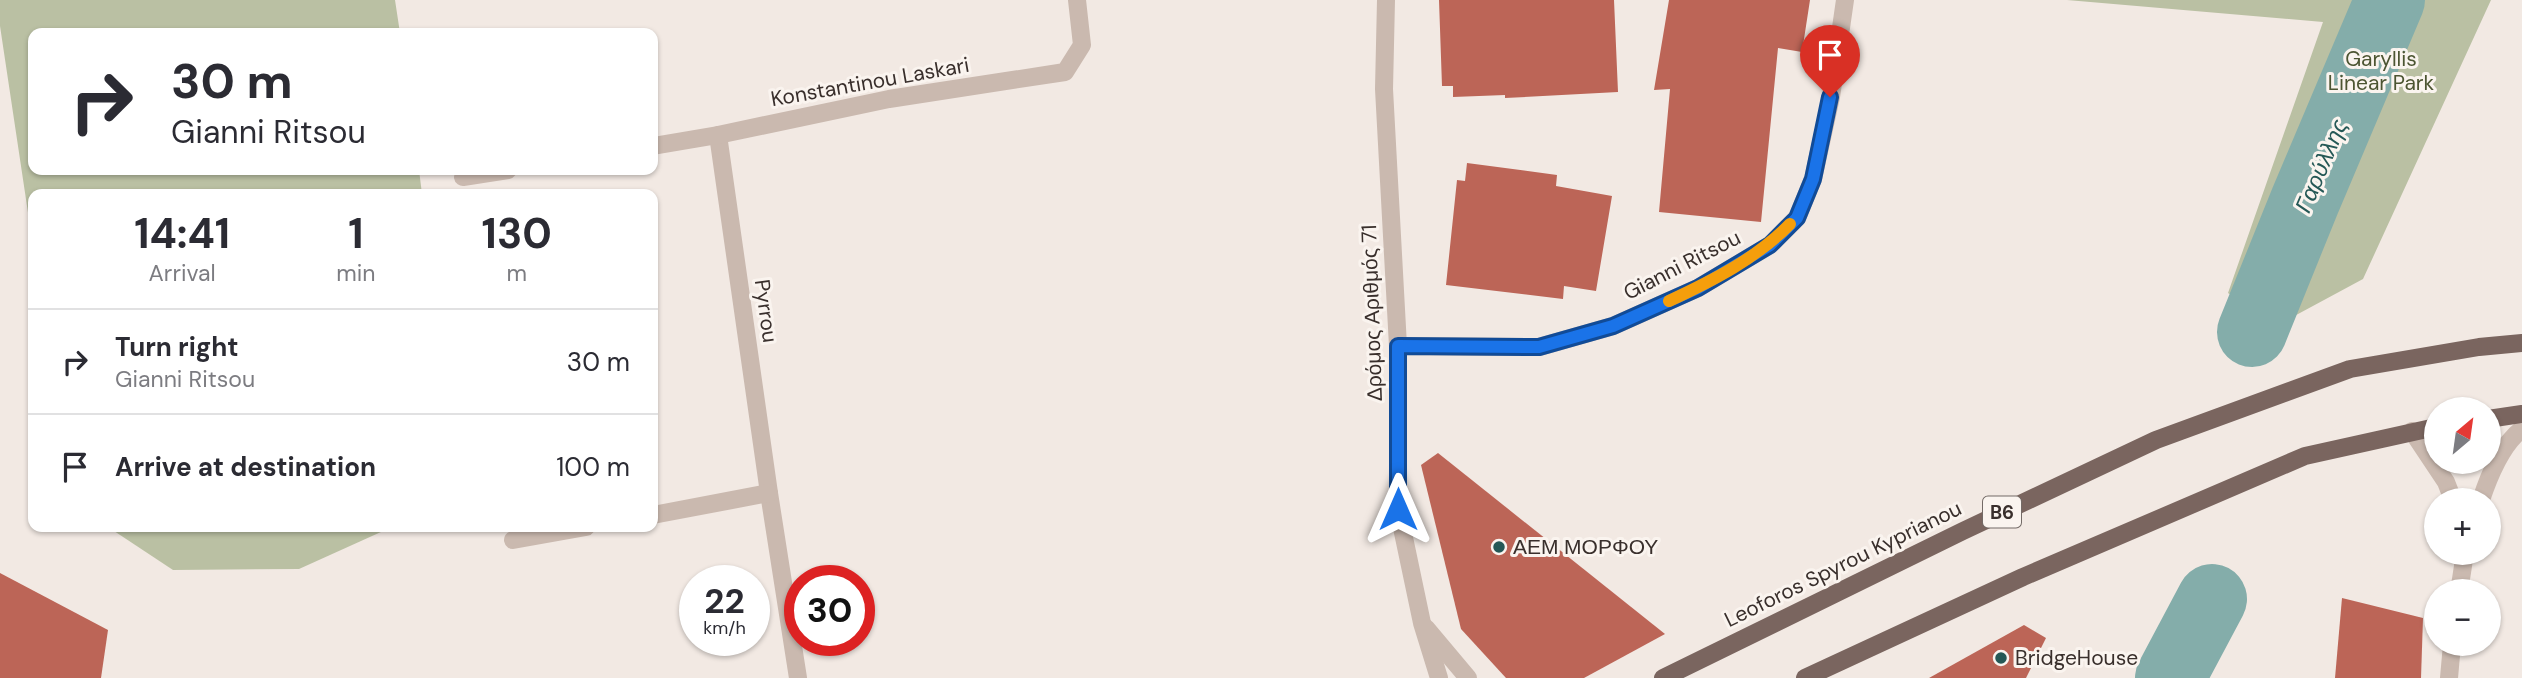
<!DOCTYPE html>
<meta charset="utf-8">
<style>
:root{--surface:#fff;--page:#f2f2f3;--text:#2b2b33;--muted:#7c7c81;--line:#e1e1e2}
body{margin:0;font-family:"DM Sans",sans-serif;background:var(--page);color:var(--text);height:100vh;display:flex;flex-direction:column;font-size:26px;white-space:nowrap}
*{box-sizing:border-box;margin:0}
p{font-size:23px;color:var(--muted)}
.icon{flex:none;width:38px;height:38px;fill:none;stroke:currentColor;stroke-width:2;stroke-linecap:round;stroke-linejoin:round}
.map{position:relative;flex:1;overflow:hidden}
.panel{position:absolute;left:28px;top:189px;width:630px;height:343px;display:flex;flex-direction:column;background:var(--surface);border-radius:14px;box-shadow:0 2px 5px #0004}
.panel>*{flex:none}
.top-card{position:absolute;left:28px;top:28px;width:630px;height:147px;border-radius:14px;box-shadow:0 2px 5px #0004;background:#fff;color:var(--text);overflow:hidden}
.needle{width:46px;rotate:29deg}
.controls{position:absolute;left:2424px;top:397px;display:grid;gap:14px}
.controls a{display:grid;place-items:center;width:77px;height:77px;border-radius:50%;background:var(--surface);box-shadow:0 2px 5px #0004;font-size:35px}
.speed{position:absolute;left:679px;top:565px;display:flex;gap:14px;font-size:35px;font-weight:700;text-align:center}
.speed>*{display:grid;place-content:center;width:91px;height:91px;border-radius:50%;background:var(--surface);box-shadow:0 2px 5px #0004;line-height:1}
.speed small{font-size:18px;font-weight:400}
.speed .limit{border:10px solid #d22;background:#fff;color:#111}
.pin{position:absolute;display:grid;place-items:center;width:60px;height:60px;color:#fff;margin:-72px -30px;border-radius:50% 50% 50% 0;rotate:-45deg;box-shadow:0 0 7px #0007}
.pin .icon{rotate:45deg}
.me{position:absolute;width:77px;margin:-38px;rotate:0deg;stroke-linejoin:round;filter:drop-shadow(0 0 5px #0008)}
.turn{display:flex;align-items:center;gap:24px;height:147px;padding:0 28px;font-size:32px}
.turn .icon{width:91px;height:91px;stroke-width:2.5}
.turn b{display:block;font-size:49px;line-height:60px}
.eta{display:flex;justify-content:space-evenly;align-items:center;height:119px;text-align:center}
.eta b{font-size:42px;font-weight:700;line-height:49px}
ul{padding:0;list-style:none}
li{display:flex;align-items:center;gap:21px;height:105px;padding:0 28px;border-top:2px solid var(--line)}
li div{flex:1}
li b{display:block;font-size:26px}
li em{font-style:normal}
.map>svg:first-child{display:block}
.green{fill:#bac0a3}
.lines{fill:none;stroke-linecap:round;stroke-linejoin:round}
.river{stroke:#84adaa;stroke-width:70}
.building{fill:#bc6557}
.minor{stroke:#cab9af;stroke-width:18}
.primary{stroke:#7a655f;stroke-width:18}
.route-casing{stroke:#114b97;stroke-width:18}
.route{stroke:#1a73e8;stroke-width:12}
.slow{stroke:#f59e0b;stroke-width:12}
.poi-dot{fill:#255856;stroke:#faf4ef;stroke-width:2.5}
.labels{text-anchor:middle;stroke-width:6;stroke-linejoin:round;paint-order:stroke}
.shield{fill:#faf4ef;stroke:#736a66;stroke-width:2}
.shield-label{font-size:19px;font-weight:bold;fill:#392f2c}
.park-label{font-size:21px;fill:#4c5532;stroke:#faf4ef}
.street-label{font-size:21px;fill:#392f2c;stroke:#faf4ef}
.poi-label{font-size:21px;fill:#392f2c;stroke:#faf4ef;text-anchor:start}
.water-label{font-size:23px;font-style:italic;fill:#255856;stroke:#faf4ef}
</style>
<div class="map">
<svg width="2522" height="678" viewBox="0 0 2522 678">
<rect width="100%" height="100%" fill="#f2e9e3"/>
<g class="green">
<path d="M 0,0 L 395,0 L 400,33 L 33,33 L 33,170 L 419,170 L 422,194 L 33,194 L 33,246 L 0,26 Z"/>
<path d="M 2067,0 L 2491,0 L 2363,279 L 2276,326 L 2228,293 L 2323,22 Z"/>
<path d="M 108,527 L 392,527 L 299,569 L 173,570 Z"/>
</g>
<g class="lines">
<g class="river">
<path d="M 2252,332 L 2305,201 L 2390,0"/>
<path d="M 2170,678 L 2212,599"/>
</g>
</g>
<g class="building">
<path d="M 1439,0 L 1614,0 L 1618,92 L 1505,98 L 1505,95 L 1453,97 L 1453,86 L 1442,86 Z"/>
<path d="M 1669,0 L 1810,0 L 1802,52 L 1778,48 L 1761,222 L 1659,212 L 1670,89 L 1654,90 Z"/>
<path d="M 1467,163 L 1557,175 L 1556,186 L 1612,196 L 1596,291 L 1564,286 L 1563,299 L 1446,285 L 1457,180 L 1465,181 Z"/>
<path d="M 1438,453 L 1665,634 L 1584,678 L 1506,678 L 1461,629 L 1421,465 Z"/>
<path d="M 0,573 L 108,630 L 101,678 L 0,678 Z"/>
<path d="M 2342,598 L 2423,618 L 2421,678 L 2335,678 Z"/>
<path d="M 2024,625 L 2046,638 L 2026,678 L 1929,678 Z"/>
</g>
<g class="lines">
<g class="minor">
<path d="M 1386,0 L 1384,89 L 1398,346 L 1398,509 L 1422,623 L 1439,678"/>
<path d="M 718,135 L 769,493 L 798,678"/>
<path d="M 653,146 L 718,135 L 889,99 L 1065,72 L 1082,45 L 1077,0"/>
<path d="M 463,177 L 508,170"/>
<path d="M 1398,346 L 1539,347 L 1613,326 L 1698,288 L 1770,245 L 1797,218 L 1813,179 L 1831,97 L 1845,0"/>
<path d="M 2412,431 L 2446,482 L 2453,500"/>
<path d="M 2481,500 C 2489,476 2501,445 2522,429"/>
<path d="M 653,515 L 769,493"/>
<path d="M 513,540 L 586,527"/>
<path d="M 2459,592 L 2465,553"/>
<path d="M 1426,628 L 1468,678"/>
<path d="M 2449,678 L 2452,644"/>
</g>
<g class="primary">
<path d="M 2488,419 L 2522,414"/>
<path d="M 1663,678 L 1963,531 L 2156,440 L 2350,369 L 2479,347 L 2522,343"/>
<path d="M 1805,678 L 2023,577 L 2305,456 L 2436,427"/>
</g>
</g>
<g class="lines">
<g class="route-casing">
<path id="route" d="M 1398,509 L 1398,346 L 1539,347 L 1613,326 L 1698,288 L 1770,245 L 1797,218 L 1813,179 L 1830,97"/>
</g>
<use href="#route" class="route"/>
<path class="slow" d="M 1669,301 C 1712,281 1757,258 1790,224"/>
</g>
<g class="poi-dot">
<circle cx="1499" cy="547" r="7"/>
<circle cx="2001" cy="658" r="7"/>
</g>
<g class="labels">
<rect class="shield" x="1983" y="496.5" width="38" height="31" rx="5"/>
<g class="shield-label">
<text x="2002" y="519">B6</text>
</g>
<g class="park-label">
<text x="2381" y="66">Garyllis<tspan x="2381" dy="24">Linear Park</tspan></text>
</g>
<g class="street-label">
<text transform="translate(870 82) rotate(-10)" y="7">Konstantinou Laskari</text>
<text transform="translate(1682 265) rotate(-27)" y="7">Gianni Ritsou</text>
<text transform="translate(766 311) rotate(82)" y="7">Pyrrou</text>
<text transform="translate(1372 313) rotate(-92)" y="7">Δρόμος Αριθμός 71</text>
<text transform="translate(1843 564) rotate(-26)" y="7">Leoforos Spyrou Kyprianou</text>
</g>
<g class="poi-label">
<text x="1513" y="554">ΑΕΜ ΜΟΡΦΟΥ</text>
<text x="2015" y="665">BridgeHouse</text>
</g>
<g class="water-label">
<text transform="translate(2321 166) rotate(-67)" y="8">Γαρύλλης</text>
</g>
</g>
</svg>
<div class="controls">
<a><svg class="needle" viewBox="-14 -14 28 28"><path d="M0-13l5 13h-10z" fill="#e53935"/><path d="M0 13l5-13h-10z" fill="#7c7c81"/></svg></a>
<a>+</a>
<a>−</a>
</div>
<div class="speed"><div>22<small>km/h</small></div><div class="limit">30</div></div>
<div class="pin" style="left:1830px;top:97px;background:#d93025"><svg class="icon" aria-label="arrive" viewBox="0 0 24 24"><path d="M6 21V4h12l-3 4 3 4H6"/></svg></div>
<svg class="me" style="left:1398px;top:509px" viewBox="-20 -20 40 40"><path d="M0-17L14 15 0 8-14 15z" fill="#1a73e8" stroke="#fff" stroke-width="4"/></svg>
<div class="top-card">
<div class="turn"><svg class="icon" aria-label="right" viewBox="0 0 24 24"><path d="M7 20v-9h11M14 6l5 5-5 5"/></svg><div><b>30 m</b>Gianni Ritsou</div></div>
</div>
<section class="panel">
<div class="eta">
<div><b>14:41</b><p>Arrival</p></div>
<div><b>1</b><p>min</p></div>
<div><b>130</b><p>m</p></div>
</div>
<ul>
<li><svg class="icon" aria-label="right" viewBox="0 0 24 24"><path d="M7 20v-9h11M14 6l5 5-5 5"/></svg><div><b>Turn right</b><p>Gianni Ritsou</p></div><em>30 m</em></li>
<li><svg class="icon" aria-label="arrive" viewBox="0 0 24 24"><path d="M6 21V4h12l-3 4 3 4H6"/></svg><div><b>Arrive at destination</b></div><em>100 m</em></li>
</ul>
</section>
</div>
